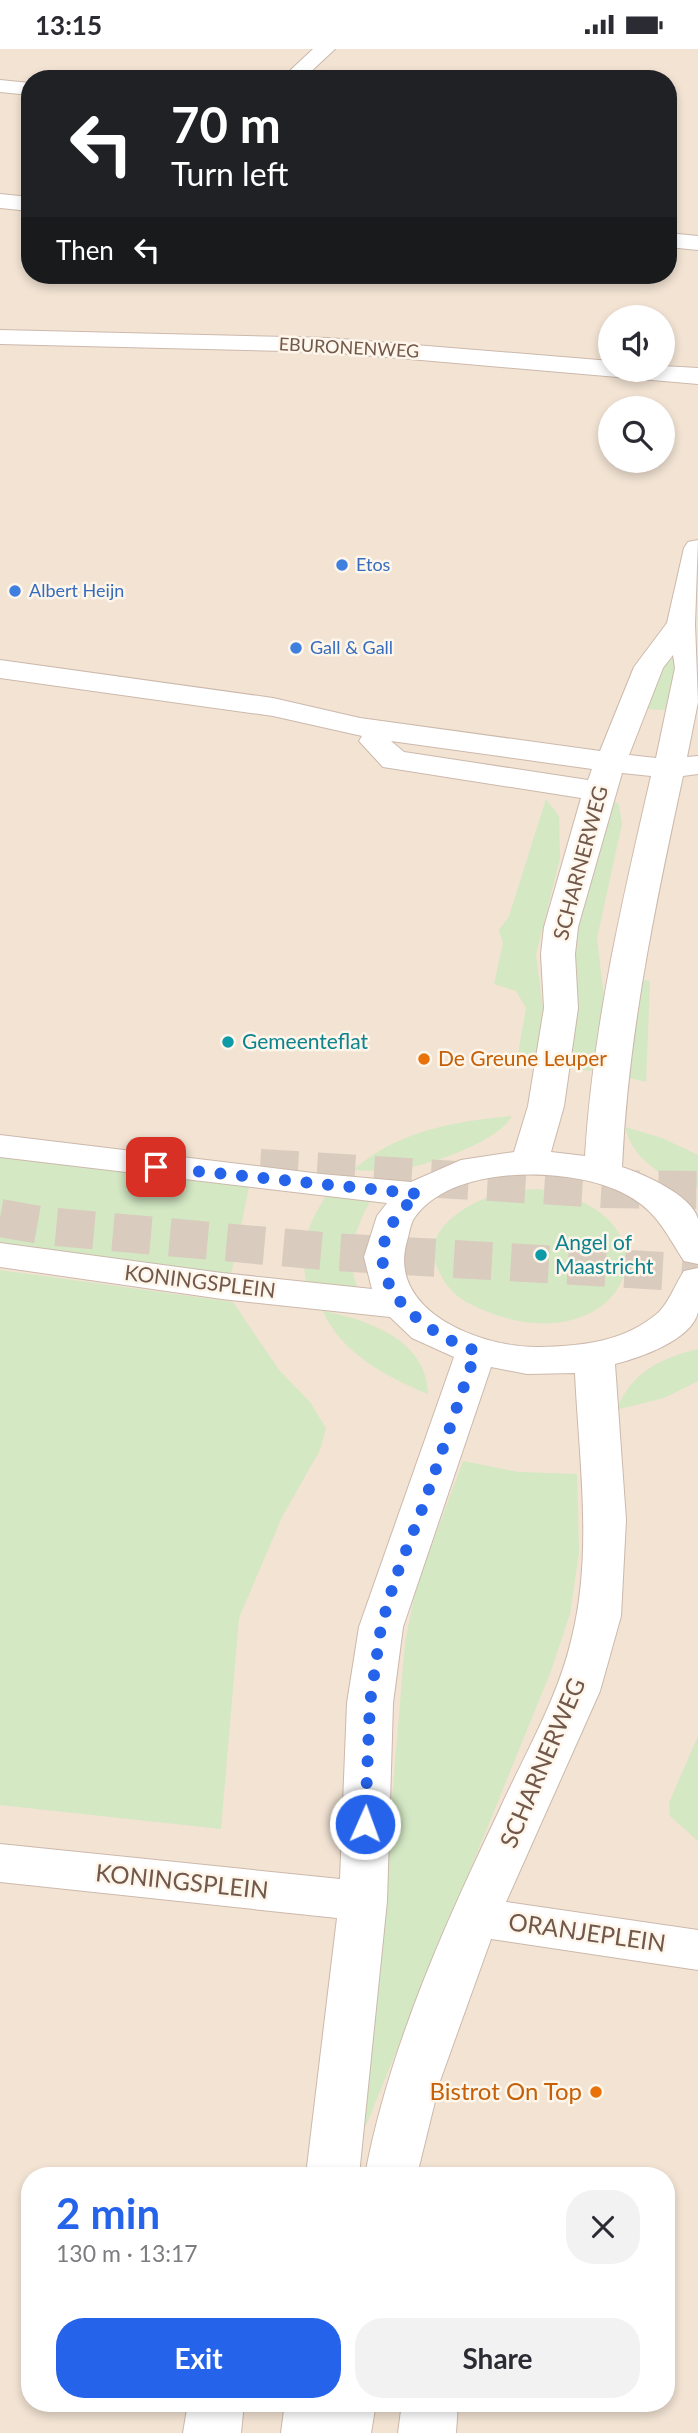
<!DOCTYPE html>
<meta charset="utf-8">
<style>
:root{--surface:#fff;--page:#f2f2f3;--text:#2b2b33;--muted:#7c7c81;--accent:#2563eb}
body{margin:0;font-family:Lato,sans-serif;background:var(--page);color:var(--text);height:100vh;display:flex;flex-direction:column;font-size:26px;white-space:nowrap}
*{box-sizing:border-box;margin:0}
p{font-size:23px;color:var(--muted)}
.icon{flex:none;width:38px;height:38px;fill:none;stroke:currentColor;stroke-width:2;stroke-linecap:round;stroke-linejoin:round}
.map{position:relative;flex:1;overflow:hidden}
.drawer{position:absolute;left:21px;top:2118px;width:654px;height:245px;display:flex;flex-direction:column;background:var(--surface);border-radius:28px;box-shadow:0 4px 10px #0003}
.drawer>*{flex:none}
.guide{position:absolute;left:21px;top:21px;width:656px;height:214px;border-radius:28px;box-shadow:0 4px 10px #0003;background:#202124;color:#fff;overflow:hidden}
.buttons{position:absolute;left:598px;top:256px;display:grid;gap:14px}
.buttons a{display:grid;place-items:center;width:77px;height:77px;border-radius:50%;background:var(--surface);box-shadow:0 4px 10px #0003;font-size:35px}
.pin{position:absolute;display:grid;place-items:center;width:60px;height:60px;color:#fff;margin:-30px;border-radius:14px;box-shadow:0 4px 10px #0006}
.me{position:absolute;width:77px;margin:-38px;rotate:2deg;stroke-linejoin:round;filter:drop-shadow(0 0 5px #0008)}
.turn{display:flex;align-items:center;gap:24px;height:147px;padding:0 35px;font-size:32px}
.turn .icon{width:91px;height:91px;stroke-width:2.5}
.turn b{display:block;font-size:49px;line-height:60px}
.then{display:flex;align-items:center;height:66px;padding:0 35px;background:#0003;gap:14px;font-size:26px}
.round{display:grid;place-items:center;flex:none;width:74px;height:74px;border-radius:28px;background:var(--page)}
.headline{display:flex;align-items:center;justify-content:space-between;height:119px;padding:0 35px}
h1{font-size:42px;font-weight:700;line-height:52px;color:var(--accent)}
.action{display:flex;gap:14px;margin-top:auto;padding:14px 35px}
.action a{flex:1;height:80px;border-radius:28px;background:var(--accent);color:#fff;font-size:28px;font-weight:700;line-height:80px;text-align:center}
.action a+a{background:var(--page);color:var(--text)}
.status{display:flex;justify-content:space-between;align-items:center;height:49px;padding:0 35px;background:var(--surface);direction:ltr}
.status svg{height:19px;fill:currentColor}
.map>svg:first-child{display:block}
.residential{fill:#f2e3d3;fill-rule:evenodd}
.green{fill:#d4e8c4}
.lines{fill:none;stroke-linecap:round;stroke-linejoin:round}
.highway-tunnel{stroke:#d9cbbe;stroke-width:38;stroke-dasharray:38 19;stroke-linecap:butt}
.minor-casing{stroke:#ccb9ac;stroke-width:2}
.minor{fill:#fff;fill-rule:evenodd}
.route{stroke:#2563eb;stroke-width:12;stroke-dasharray:0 21.6}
.shop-dot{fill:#3f7fe0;stroke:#fef6eb;stroke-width:2.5}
.culture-dot{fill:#0f9aa8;stroke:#fef6eb;stroke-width:2.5}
.food-dot{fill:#e8710a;stroke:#fef6eb;stroke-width:2.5}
.labels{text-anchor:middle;stroke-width:5;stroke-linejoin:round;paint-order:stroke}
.far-street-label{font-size:18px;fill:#72584b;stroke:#fef6eb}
.far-shop-label{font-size:18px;fill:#366cbe;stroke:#fef6eb;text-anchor:start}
.street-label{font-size:21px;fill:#72584b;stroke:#fef6eb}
.culture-label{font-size:21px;fill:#0d838f;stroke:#fef6eb;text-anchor:start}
.food-label{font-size:21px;fill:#c56008;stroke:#fef6eb;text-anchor:start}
.near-street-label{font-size:24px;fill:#72584b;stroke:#fef6eb}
.near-food-label{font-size:24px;fill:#c56008;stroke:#fef6eb;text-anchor:end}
</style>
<div class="status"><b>13:15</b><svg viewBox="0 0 49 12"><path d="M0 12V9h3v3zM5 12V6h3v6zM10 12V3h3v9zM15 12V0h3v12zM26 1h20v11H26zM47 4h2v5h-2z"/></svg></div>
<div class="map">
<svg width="698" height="2384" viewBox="0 0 698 2384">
<rect width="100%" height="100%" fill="#fbf1e5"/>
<path class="residential" d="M 0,0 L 698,0 L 698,2384 L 0,2384 ZM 30,30 L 668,30 L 668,226 L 30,226 ZM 611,268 L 663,268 L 663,320 L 611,320 ZM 611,359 L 663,359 L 663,411 L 611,411 ZM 30,2126 L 667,2126 L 667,2354 L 30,2354 Z"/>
<g class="green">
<path d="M 671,610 L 679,614 L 666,661 L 647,660 L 665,613 Z"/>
<path d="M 546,750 L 559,767 L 560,809 L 536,906 L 543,960 L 534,1016 L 516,1017 L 526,959 L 516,942 L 494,935 L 503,894 L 499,881 L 509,867 Z"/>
<path d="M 613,751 L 619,756 L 622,775 L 597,889 L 605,958 L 592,1022 L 567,1019 L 569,904 Z"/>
<path d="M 636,930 L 650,932 L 646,1033 L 622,1027 Z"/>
<path d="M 512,1067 C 497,1094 428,1116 397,1121 C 382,1123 367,1121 353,1121 C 397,1082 456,1072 512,1067 Z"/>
<path d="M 625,1078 L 662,1089 L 698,1106 L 698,1139 C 666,1130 633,1113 625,1078 Z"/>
<path d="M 0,1108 L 249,1138 L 231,1226 L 0,1198 Z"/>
<path d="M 539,1140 C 698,1167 619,1331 468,1254 C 453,1246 443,1233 437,1218 C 420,1179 471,1152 501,1144 C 513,1141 527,1141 539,1140 Z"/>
<path d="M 326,1147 L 370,1152 C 354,1183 346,1204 357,1238 L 306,1233 C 300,1198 307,1176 326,1147 Z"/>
<path d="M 0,1221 L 233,1253 L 279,1321 L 310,1353 L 326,1379 L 320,1401 L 282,1468 L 239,1569 L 221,1780 L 0,1756 Z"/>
<path d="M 323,1262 C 368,1271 426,1290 428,1345 C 388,1329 341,1304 323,1262 Z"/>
<path d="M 698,1300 L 698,1332 L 664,1349 L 616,1361 C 631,1324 660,1309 698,1300 Z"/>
<path d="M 463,1412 L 519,1423 L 577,1425 L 579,1503 L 570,1565 L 551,1622 L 365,2079 L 405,1593 L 416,1538 Z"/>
<path d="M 698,1687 L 698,1792 L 670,1767 L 669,1754 Z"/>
</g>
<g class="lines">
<g class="highway-tunnel">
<path d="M 260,1119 L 604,1140 L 698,1141"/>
<path d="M 0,1169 L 45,1177 L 334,1203 L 698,1224"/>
</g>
<g class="minor-casing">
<g id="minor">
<path d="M 313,0 L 335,0 L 303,30 L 281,30 Z"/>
<path d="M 0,31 L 30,34 L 30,46 L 0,43 Z"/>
<path d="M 0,145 L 30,148 L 30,162 L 0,159 Z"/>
<path d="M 668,184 L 698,187 L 698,201 L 668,198 Z"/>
<path d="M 0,281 L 329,289 L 611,312 L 611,320 L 663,320 L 663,317 L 698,319 L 698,335 L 329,303 L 0,295 Z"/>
<path d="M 698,491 L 695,575 L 698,653 L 687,708 L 698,707 L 698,725 L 683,727 C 655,857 628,985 622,1118 C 643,1125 692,1146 698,1170 C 698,1183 698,1202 698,1215 L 684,1212 C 664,1181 656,1160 621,1143 C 568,1117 448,1115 413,1171 C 410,1177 409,1186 407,1192 C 386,1263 483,1299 539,1298 C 582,1297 625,1293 659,1263 C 669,1253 676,1234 684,1222 L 698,1219 C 698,1232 698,1250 698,1263 C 692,1291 639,1309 615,1315 L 626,1471 L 621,1567 L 600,1642 L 506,1853 L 698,1881 L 698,1921 L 491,1890 L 440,2032 L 417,2126 L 365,2126 C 389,2000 443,1879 498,1764 C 524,1706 558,1650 572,1588 C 593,1502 579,1411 575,1324 L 527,1325 L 491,1318 L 403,1578 L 393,1654 L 387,1852 L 359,2126 L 306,2126 L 337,1869 L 0,1833 L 0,1795 L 340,1830 L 347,1654 L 359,1578 L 454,1308 L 412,1289 L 390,1268 L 222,1250 L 0,1218 L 0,1194 L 222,1224 L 372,1240 L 364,1208 L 377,1167 L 387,1154 L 0,1108 L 0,1086 L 321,1125 L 411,1133 L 461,1111 L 514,1103 L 528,1057 L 544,959 L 541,905 L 544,878 L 581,749 L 383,718 L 359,692 L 362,687 L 273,667 L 0,629 L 0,611 L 273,649 L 360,669 L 600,702 L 634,618 L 667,574 L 684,499 L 688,493 ZM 673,606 L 675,619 L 656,709 L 629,706 L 663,619 ZM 391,692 L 592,720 L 588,731 L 404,703 ZM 622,724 L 651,727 C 622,853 593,977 585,1107 L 551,1103 L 564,1057 L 578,959 L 575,905 L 578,878 Z"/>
<path d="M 188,2354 L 244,2354 L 241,2384 L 183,2384 Z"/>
<path d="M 285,2354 L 376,2354 L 371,2384 L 281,2384 Z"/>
<path d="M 402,2354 L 458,2354 L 456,2384 L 398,2384 Z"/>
</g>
</g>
<use href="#minor" class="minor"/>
</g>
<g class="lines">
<path class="route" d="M 156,1118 L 419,1145 C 340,1210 403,1276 476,1302 L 424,1455 L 395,1530 L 381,1578 L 370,1654 L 365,1775"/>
</g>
<g class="shop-dot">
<circle cx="342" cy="516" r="7"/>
<circle cx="15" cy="542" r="7"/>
<circle cx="296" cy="599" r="7"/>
</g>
<g class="culture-dot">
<circle cx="228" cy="993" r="7"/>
<circle cx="541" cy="1206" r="7"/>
</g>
<g class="food-dot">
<circle cx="424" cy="1010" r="7"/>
<circle cx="596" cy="2043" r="7"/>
</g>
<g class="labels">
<g class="far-street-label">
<text transform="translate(349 299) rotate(3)" y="6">EBURONENWEG</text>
</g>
<g class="far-shop-label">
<text x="356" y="522">Etos</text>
<text x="29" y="548">Albert Heijn</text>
<text x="310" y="605">Gall &amp; Gall</text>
</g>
<g class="street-label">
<text transform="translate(581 814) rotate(-75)" y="7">SCHARNERWEG</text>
<text transform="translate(200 1233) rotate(7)" y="7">KONINGSPLEIN</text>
</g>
<g class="culture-label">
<text x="242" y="1000">Gemeenteflat</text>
<text x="555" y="1201">Angel of<tspan x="555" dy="24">Maastricht</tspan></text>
</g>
<g class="food-label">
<text x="438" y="1017">De Greune Leuper</text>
</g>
<g class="near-street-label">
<text transform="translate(543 1714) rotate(-67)" y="8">SCHARNERWEG</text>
<text transform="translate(182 1833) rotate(6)" y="8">KONINGSPLEIN</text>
<text transform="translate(587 1884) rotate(8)" y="8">ORANJEPLEIN</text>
</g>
<g class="near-food-label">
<text x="582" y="2051">Bistrot On Top</text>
</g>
</g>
</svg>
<div class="buttons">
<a><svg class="icon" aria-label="sound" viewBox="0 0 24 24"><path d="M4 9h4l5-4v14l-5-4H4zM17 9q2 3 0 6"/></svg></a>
<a><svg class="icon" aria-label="search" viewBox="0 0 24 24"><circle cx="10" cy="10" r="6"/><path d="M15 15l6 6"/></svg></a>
</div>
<div class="pin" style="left:156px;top:1118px;background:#d93025"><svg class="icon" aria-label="arrive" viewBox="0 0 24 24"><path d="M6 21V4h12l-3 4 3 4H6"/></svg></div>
<svg class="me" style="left:365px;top:1775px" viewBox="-20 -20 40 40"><circle r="17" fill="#2563eb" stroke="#fff" stroke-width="3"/><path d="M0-11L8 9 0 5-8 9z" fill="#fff"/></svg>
<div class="guide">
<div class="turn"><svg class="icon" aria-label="left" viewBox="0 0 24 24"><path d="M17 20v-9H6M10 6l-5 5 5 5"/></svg><div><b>70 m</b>Turn left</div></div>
<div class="then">Then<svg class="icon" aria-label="left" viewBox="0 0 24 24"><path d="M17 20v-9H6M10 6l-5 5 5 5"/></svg></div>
</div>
<section class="drawer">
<div class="headline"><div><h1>2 min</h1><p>130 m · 13:17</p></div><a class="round"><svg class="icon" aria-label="close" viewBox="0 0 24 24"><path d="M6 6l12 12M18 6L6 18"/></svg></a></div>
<div class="action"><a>Exit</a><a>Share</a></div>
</section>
</div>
